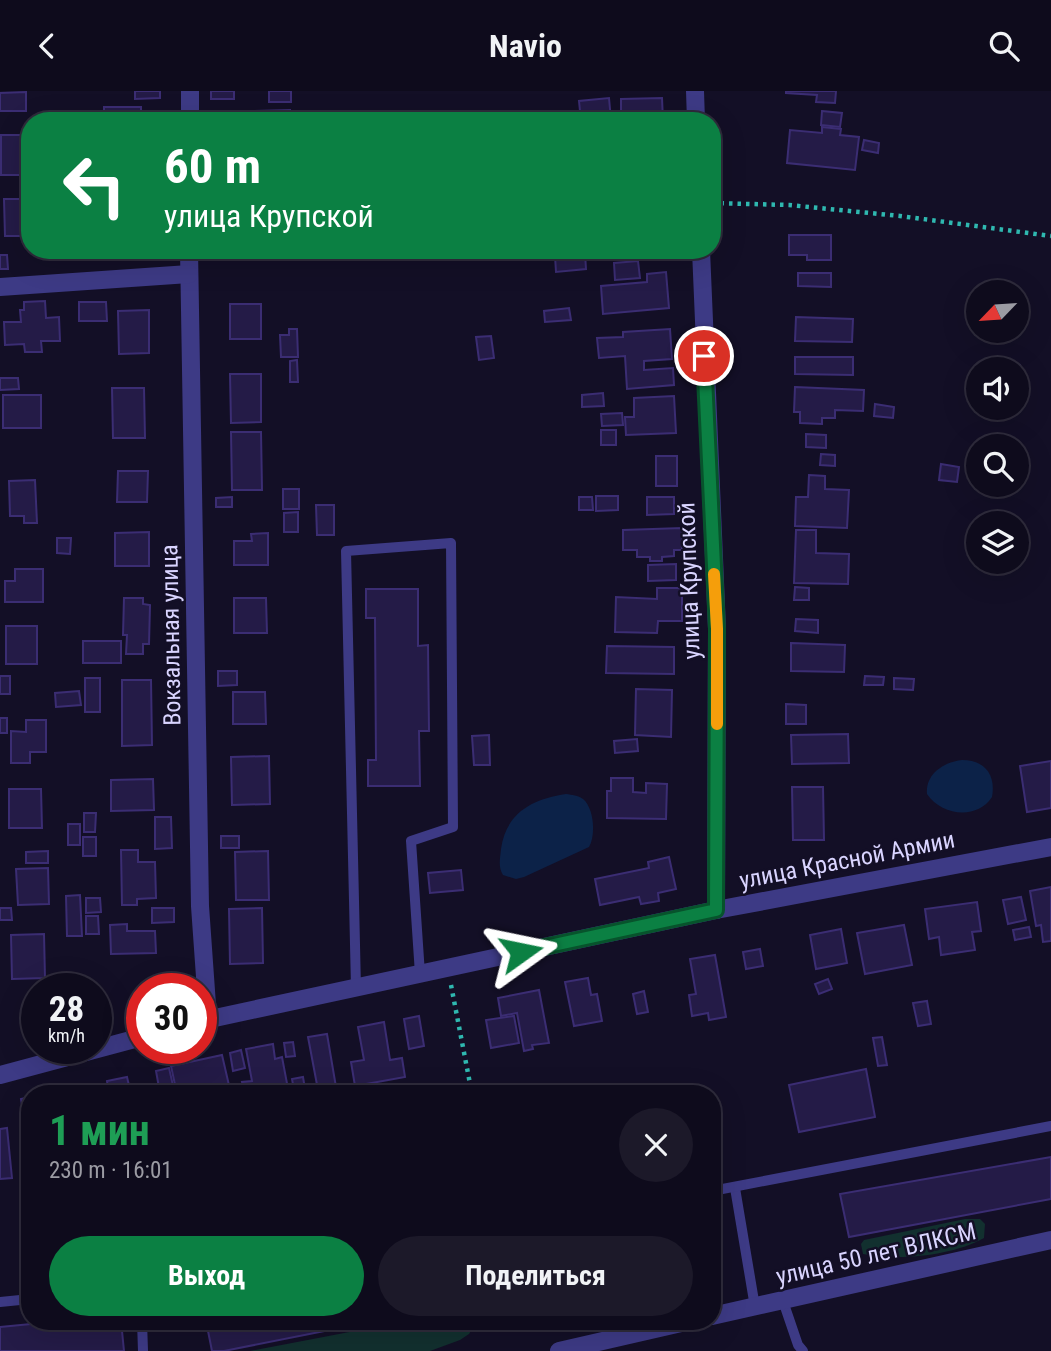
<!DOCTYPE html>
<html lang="ru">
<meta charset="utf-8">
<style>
:root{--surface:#0e0b1c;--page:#1c1929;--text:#f1f3f6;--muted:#9b9ba3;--line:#2e2b3b;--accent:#0b8043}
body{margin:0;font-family:"Roboto Condensed",sans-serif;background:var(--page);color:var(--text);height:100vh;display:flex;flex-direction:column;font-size:26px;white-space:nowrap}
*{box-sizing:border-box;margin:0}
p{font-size:23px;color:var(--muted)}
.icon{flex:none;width:38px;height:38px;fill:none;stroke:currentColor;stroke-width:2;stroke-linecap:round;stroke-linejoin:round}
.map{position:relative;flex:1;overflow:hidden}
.drawer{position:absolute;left:21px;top:994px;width:700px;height:245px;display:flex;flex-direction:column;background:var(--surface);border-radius:28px;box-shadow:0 7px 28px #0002,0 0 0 2px var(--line)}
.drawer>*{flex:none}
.guide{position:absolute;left:21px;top:21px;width:700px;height:147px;border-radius:28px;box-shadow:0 7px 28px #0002,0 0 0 2px var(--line);background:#0b8043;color:#fff;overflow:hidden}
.needle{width:46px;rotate:245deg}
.buttons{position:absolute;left:966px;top:189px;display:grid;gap:14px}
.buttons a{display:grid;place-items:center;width:63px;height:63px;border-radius:50%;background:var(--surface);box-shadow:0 7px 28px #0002,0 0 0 2px var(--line);font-size:35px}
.speed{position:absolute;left:21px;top:882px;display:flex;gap:14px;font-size:35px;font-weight:700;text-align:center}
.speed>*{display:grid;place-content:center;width:91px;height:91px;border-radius:50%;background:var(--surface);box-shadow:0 7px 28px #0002,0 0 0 2px var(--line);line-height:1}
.speed small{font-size:18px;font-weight:400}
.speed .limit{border:10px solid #d22;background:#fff;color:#111}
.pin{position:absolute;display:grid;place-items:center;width:60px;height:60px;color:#fff;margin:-30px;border:4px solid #fff;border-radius:50%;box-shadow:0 2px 7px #0007}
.me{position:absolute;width:77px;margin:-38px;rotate:78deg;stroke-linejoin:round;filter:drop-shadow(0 0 5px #0008)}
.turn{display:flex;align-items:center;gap:24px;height:147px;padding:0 28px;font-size:32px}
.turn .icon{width:91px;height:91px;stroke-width:2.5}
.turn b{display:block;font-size:49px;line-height:60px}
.round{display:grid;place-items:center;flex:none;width:74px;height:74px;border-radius:37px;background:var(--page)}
.head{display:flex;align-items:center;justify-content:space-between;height:119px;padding:0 28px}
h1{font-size:42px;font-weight:700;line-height:52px;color:#1e9e55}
.button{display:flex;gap:14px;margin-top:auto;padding:14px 28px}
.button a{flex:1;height:80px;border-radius:42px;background:var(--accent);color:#fff;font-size:28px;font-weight:700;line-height:80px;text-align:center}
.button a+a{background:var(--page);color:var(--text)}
header{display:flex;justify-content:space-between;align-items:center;height:91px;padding:0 28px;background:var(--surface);font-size:32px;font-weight:700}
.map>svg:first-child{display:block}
.green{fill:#12302f}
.water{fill:#0c2248}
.building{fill:#241b47;stroke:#3b2d73;stroke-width:2}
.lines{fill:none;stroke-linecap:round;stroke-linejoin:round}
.path{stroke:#2fb8b0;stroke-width:4.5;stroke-dasharray:3.5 5;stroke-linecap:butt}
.service{stroke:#3d3a85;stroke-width:10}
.minor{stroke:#3d3a85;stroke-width:18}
.tertiary{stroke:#3d3a85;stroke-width:18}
.route-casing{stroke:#07532c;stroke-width:18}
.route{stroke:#0b8043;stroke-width:12}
.slow{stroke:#f59e0b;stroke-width:12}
.labels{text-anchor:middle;stroke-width:5;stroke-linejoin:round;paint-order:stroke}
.street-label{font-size:24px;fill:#d9d4ff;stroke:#130f26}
</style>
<header><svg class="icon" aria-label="back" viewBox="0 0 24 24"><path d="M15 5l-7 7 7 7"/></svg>Navio<svg class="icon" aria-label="search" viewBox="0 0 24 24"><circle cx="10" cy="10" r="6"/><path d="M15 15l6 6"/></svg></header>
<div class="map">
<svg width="1051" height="1260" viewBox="0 0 1051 1260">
<rect width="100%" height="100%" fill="#130f26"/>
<g class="green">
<path d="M 965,1128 L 980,1128 L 985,1133 L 984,1147 C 952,1165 898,1170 863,1163 L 861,1153 L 864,1149 Z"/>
<path d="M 407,1230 L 474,1230 L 475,1234 L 469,1243 L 460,1249 L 430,1260 L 250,1260 Z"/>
</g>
<g class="water">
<path d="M 962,669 C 985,669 996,684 992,706 C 977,729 942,725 927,703 C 925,683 944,671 962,669 Z"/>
<path d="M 566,703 C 572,704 578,704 583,708 C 594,717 596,744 589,756 L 524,786 L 516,788 L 503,784 C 498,776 500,768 501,758 C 506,722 532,708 566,703 Z"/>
</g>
<g class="building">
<path d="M 135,0 L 160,0 L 160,7 L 135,8 Z"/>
<rect x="211" y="0" width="23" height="8"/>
<rect x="269" y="0" width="22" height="11"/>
<path d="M 786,0 L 836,0 L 835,12 L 816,11 L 817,4 L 786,2 Z"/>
<path d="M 26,1 L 26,20 L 0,20 L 0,2 Z"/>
<path d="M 609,7 L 611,29 L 581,30 L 579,10 Z"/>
<path d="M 662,7 L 663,30 L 621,30 L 621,8 Z"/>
<rect x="104" y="16" width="37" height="13"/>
<path d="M 290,19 L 290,30 L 222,30 L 222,21 Z"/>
<path d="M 822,20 L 842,22 L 840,36 L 821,34 Z"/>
<rect x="75" y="21" width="18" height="9"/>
<path d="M 822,36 L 841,38 L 840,44 L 859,46 L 855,79 L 787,72 L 790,39 L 822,42 Z"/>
<rect x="1" y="44" width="28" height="40"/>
<path d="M 864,49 L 879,52 L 878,62 L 862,59 Z"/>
<path d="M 4,108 L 30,108 L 30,145 L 5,145 Z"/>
<path d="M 789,144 L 831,144 L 831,169 L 807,169 L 807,164 L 789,164 Z"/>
<path d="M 133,159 L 160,159 L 160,164 L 134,165 Z"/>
<path d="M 585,162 L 586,178 L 556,181 L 555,165 Z"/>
<path d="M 0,164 L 7,164 L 8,178 L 0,178 Z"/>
<path d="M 638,170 L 640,187 L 615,189 L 614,172 Z"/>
<path d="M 666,181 L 669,217 L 603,223 L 601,195 L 647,191 L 647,183 Z"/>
<path d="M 798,182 L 831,182 L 831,196 L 798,195 Z"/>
<path d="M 45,210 L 46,227 L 59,226 L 60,250 L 41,250 L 42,261 L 25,261 L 24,253 L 5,254 L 4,231 L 21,231 L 20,219 L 24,219 L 24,211 Z"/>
<path d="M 79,211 L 106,211 L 107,230 L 79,230 Z"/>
<rect x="230" y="213" width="31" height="35"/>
<path d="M 569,217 L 571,229 L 545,231 L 544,220 Z"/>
<path d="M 149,219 L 149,262 L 119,263 L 118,220 Z"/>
<path d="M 796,226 L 853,228 L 852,251 L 795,250 Z"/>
<path d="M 289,238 L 297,238 L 298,266 L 281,266 L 280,244 L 289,244 Z"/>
<path d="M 670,238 L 672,268 L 644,270 L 644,279 L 673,277 L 674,294 L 627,298 L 625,265 L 599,267 L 597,247 L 623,246 L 623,241 Z"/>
<path d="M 491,245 L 494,267 L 479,269 L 476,246 Z"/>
<path d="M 795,266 L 853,266 L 853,284 L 795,283 Z"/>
<path d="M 297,269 L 298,291 L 290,291 L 290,270 Z"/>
<path d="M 1003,272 L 1020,274 L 1019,284 L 1017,284 L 1017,278 L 1003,278 Z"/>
<path d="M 230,283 L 261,283 L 261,331 L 231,332 Z"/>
<path d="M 0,287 L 18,287 L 19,298 L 0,299 Z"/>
<path d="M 795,296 L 864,299 L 863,320 L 835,319 L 835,327 L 822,327 L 822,333 L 800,332 L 800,321 L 794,321 Z"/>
<path d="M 112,297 L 144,297 L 145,347 L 113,347 Z"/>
<path d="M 603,302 L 604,315 L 582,316 L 582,304 Z"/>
<rect x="3" y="304" width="38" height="33"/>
<path d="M 674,305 L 676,342 L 626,344 L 625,326 L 634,326 L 634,307 Z"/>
<path d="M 875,313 L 894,316 L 893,327 L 874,325 Z"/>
<path d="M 622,322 L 623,334 L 602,335 L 601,323 Z"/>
<rect x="601" y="339" width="15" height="15"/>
<path d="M 231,341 L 261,341 L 262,399 L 232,399 Z"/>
<path d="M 806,343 L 826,344 L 826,357 L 806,356 Z"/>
<path d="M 821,363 L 835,364 L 835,375 L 820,374 Z"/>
<rect x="656" y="365" width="21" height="30"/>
<path d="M 941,373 L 959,376 L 957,391 L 939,389 Z"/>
<path d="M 118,380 L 148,380 L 147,411 L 117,411 Z"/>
<path d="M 809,384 L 825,385 L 825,398 L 849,399 L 847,437 L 795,435 L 796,406 L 808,406 Z"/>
<path d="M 35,389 L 37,432 L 24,432 L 24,425 L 10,425 L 9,390 Z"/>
<rect x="283" y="398" width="16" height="20"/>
<path d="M 596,405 L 618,405 L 618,419 L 596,420 Z"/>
<path d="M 232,406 L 232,416 L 216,416 L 216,407 Z"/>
<path d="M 579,406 L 592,406 L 593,419 L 579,419 Z"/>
<path d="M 647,406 L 674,406 L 674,423 L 647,424 Z"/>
<path d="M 316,414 L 334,414 L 334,444 L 317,444 Z"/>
<path d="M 298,421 L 298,441 L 284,441 L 284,422 Z"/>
<path d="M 682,437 L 682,459 L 674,459 L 674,465 L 662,466 L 662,470 L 650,470 L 650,466 L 637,466 L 637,459 L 623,459 L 623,439 Z"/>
<path d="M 796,439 L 816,439 L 816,462 L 849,463 L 848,493 L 794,492 Z"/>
<path d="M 149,441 L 149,475 L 115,475 L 115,442 Z"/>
<path d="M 268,442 L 268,474 L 234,474 L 234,450 L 252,450 L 251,443 Z"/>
<path d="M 57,447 L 71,447 L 70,463 L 57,462 Z"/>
<path d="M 676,473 L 676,489 L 648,490 L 648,474 Z"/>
<path d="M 15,478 L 43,478 L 43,511 L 5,511 L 5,490 L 15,490 Z"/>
<path d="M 795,496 L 809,497 L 809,509 L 794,509 Z"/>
<path d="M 657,497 L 682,497 L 682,530 L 658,530 L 657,542 L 615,541 L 616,506 L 657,508 Z"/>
<path d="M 366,498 L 418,498 L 418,555 L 428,554 L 429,640 L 419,640 L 420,695 L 368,695 L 368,669 L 376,669 L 375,527 L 366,527 Z"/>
<path d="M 124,507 L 143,507 L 143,513 L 150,514 L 149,553 L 143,553 L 143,563 L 126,563 L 127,544 L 123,544 Z"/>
<path d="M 234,507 L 266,507 L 267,542 L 234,542 Z"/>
<path d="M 796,528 L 818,529 L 818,542 L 795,540 Z"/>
<rect x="6" y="535" width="31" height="38"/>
<rect x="83" y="550" width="38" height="22"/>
<path d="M 791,552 L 845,554 L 844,581 L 791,580 Z"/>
<path d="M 607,555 L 674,556 L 674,583 L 606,582 Z"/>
<path d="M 218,580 L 237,580 L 237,594 L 218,595 Z"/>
<rect x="0" y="585" width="10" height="18"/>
<path d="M 865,585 L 884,586 L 883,594 L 864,594 Z"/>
<rect x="85" y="587" width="15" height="34"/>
<path d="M 894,587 L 914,588 L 913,599 L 894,598 Z"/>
<path d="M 122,589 L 151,589 L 152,654 L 122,655 Z"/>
<path d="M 636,598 L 672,599 L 671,646 L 635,644 Z"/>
<path d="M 79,600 L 81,614 L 56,616 L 55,602 Z"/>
<path d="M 233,601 L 265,601 L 266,633 L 233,633 Z"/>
<path d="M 786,613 L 806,614 L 806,633 L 786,633 Z"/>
<rect x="0" y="627" width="7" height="15"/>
<path d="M 26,629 L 46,629 L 46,661 L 30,661 L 30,672 L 11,672 L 11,640 L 26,641 Z"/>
<path d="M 848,643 L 849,672 L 792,673 L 791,644 Z"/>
<path d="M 489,644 L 490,674 L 474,674 L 472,645 Z"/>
<path d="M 637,648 L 638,660 L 615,662 L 614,650 Z"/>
<path d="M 269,665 L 270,713 L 232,714 L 231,666 Z"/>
<path d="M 1051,670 L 1051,717 L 1027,721 L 1020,675 Z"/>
<path d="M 611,687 L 633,687 L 633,701 L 646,702 L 646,692 L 667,693 L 666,728 L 607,727 L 607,700 L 611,700 Z"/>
<path d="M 153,688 L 154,719 L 111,720 L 111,689 Z"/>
<path d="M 792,696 L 823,696 L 824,749 L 793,749 Z"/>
<path d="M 9,698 L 41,698 L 42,737 L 9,737 Z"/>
<path d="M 84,722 L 96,722 L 95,741 L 84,741 Z"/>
<path d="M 155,726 L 171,726 L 172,757 L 155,758 Z"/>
<rect x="68" y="733" width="12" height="21"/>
<rect x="221" y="745" width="18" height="12"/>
<rect x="83" y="746" width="13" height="19"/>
<path d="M 121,759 L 138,759 L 138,771 L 155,771 L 156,807 L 137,808 L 137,814 L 122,814 Z"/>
<path d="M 48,760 L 48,772 L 26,772 L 26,761 Z"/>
<path d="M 268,760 L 269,809 L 236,809 L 235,761 Z"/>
<path d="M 669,766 L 676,798 L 658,802 L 659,810 L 641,813 L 639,806 L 600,814 L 595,788 L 649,777 L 648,771 Z"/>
<path d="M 48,777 L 49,813 L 18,814 L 16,778 Z"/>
<path d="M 461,779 L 463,799 L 430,802 L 428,782 Z"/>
<path d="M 1051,796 L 1051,850 L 1043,851 L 1041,834 L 1036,835 L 1030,800 Z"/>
<path d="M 80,804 L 82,845 L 67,845 L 66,805 Z"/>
<path d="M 1021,806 L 1026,829 L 1008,833 L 1003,809 Z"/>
<path d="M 86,807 L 100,807 L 101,821 L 86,822 Z"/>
<path d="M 977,811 L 981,840 L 972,841 L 975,859 L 941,864 L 939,846 L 929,848 L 925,818 Z"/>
<path d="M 0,817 L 11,817 L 12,829 L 0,829 Z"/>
<path d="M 152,817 L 174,817 L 174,831 L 152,832 Z"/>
<path d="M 262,817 L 263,872 L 230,873 L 229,818 Z"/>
<path d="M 86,825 L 98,825 L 99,843 L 86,843 Z"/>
<path d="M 127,833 L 127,840 L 155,840 L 156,862 L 111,863 L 110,834 Z"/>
<path d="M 904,834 L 912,874 L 865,883 L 857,842 Z"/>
<path d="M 1029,836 L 1031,846 L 1015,849 L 1013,839 Z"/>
<path d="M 841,838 L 847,872 L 816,878 L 810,844 Z"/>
<path d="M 44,843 L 45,887 L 12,888 L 11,844 Z"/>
<path d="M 760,858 L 763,875 L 746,878 L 743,861 Z"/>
<path d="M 715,864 L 726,926 L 709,929 L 708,922 L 692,925 L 689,904 L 696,903 L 690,868 Z"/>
<path d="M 588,887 L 591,904 L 597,903 L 602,930 L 574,935 L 565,891 Z"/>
<path d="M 828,888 L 832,898 L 819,903 L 815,893 Z"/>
<path d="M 539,899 L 549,952 L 532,954 L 533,958 L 524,960 L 517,922 L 501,925 L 498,907 Z"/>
<path d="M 644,900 L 648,921 L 637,923 L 633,903 Z"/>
<path d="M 927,910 L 931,933 L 918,935 L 913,912 Z"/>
<path d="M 419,925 L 424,955 L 409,958 L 404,928 Z"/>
<path d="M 514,925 L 519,952 L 491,957 L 486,929 Z"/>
<path d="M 384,931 L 390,969 L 402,967 L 405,986 L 355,995 L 351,971 L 364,969 L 358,936 Z"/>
<path d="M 327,943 L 336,996 L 318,999 L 308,946 Z"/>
<path d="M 882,946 L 887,974 L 878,975 L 873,947 Z"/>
<path d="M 293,951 L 295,965 L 286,966 L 284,952 Z"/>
<path d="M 273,953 L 275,968 L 282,966 L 289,1003 L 245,1003 L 242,991 L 252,990 L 246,958 Z"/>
<path d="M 241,959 L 245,977 L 233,980 L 230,962 Z"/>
<path d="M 222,964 L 231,1003 L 177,1003 L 171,975 Z"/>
<path d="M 169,977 L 174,999 L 160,1002 L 156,980 Z"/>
<path d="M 866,978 L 875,1026 L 799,1041 L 789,994 Z"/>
<path d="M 127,986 L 131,1003 L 109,1003 L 107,990 Z"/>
<path d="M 303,986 L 305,998 L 294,999 L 292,988 Z"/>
<path d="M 30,1006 L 30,1061 L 21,1008 Z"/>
<path d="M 7,1037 L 12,1087 L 0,1088 L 0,1038 Z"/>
<path d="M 1051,1066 L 1051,1108 L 849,1146 L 840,1103 Z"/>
<path d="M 62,1230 L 121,1230 L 124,1260 L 0,1260 L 0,1236 Z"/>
<path d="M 206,1230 L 375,1230 L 224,1260 L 212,1260 Z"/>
</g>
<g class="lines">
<g class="path">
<path d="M 712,112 L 789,114 L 900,125 L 1051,145"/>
<path d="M 451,894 L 472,1003"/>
</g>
<g class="service">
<path d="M 356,897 L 346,460 L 451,452 L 453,736 L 411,750 L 420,883"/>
<path d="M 735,1097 L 755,1216"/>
<path d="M 712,1100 L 1051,1035"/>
<path d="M 783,1210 L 798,1254 L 803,1260"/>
<path d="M 0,1211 L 30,1208"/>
<path d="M 142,1230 L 143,1260"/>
</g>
<g class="minor">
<path d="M 695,0 L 696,30"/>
<path d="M 190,30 L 190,0"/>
<path d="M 189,159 L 200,815 L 208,928"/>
<path d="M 701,159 L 717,538 L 716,819"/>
<path d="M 0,196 L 189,183"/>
<path d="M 201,930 L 716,819 L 1051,756"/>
<path d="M 0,984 L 142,946"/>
</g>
<g class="tertiary">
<path d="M 712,1225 L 1051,1149"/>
<path d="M 559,1260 L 690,1230"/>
</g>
</g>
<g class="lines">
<g class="route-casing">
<path id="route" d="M 521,861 L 716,819 L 717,538 L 704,265"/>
</g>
<use href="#route" class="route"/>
<path class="slow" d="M 714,483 L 717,538 L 717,633"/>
</g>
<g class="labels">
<g class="street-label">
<text transform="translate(689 490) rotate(-92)" y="8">улица Крупской</text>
<text transform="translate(171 544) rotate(-91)" y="8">Вокзальная улица</text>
<text transform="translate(847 769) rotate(-11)" y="8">улица Красной Армии</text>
<text transform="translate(876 1163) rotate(-13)" y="8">улица 50 лет ВЛКСМ</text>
</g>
</g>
</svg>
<div class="buttons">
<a><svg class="needle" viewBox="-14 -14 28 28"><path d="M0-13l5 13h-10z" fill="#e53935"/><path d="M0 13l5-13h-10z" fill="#9b9ba3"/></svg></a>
<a><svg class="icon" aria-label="sound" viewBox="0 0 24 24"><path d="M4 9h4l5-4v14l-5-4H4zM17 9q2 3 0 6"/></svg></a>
<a><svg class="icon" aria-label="search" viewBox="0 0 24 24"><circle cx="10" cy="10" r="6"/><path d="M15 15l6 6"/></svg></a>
<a><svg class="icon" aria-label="layers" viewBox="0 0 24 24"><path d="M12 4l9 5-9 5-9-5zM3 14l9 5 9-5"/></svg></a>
</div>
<div class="speed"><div>28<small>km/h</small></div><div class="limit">30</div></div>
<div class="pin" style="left:704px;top:265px;background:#d93025"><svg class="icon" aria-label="arrive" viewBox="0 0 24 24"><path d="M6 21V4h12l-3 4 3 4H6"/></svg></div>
<svg class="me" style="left:521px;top:861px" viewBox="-20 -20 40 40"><path d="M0-17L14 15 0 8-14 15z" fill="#0b8043" stroke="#fff" stroke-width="4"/></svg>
<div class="guide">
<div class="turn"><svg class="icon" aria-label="left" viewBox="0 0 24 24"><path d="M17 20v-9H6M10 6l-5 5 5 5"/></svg><div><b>60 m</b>улица Крупской</div></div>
</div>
<section class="drawer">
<div class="head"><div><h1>1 мин</h1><p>230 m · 16:01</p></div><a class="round"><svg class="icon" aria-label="close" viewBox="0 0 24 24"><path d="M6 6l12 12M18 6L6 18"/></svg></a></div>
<div class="button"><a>Выход</a><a>Поделиться</a></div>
</section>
</div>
